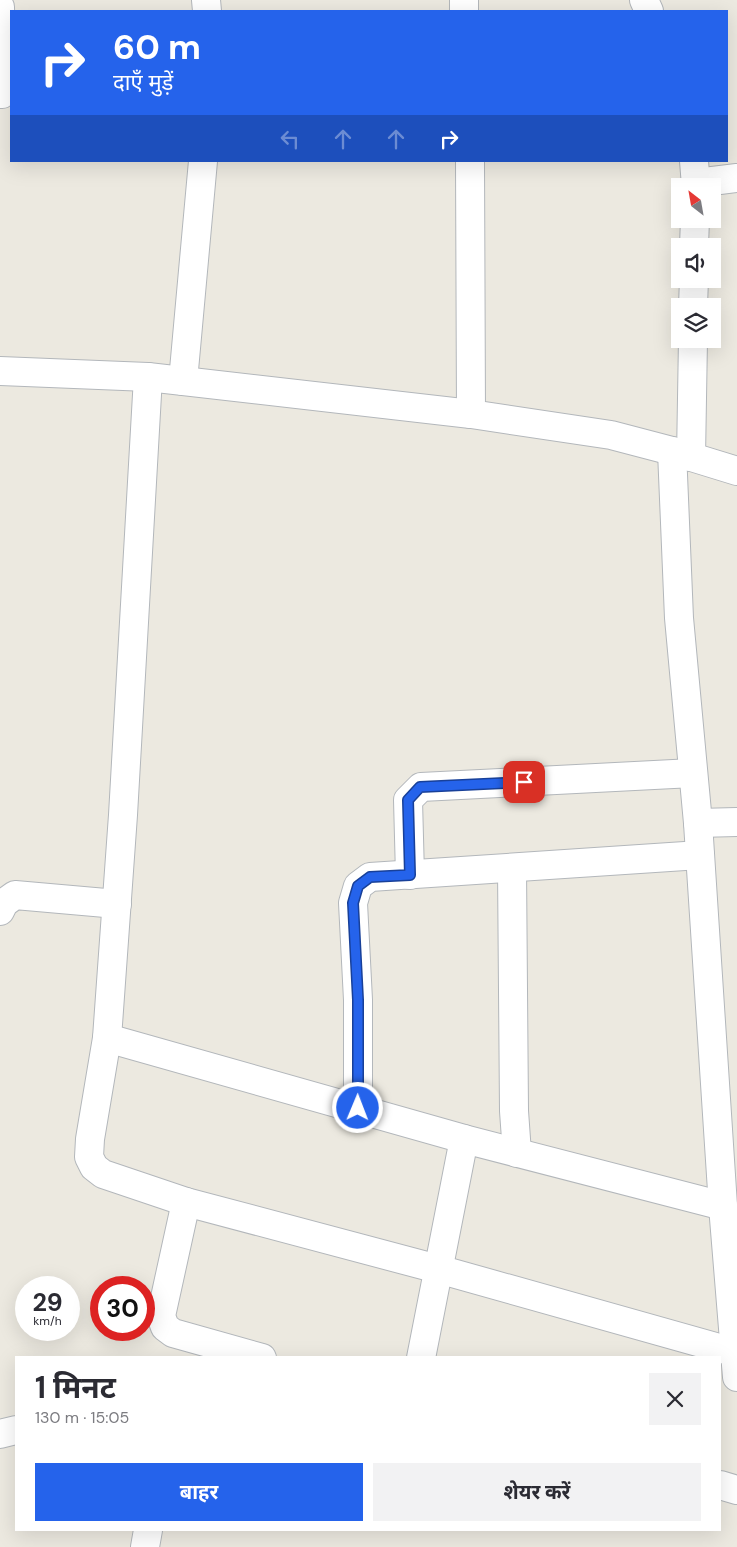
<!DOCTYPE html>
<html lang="hi">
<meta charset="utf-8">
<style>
:root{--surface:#fff;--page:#f2f2f3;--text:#2b2b33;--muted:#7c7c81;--accent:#2563eb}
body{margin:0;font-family:"DM Sans","Noto Sans Devanagari",sans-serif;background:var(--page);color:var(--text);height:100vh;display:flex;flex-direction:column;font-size:19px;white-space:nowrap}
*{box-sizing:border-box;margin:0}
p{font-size:16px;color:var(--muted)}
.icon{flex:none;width:28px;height:28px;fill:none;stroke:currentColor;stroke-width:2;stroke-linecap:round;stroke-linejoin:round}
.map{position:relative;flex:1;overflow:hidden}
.drawer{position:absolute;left:15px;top:1356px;width:706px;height:175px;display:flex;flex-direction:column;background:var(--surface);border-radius:0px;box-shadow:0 5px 20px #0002}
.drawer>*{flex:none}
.hud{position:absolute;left:10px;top:10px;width:718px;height:152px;border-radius:0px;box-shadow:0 5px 20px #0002;background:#2563eb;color:#fff;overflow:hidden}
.needle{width:32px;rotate:329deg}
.tools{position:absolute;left:671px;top:178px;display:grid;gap:10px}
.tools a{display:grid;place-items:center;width:50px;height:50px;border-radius:0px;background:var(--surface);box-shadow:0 5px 20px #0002;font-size:25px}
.speed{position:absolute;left:15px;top:1276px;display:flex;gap:10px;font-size:25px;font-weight:700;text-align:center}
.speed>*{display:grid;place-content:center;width:65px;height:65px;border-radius:50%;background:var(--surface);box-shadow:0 5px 20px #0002;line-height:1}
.speed small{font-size:12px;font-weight:400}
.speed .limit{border:8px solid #d22;background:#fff;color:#111}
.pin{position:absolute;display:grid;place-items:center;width:42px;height:42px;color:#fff;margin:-21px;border-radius:10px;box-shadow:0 2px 8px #0006}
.me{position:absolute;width:55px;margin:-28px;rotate:1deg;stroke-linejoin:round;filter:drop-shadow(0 0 4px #0008)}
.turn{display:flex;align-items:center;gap:18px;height:105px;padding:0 20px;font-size:22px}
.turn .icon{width:65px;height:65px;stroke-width:2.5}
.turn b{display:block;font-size:35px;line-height:42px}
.lanes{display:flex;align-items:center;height:48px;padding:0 20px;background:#0003;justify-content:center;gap:25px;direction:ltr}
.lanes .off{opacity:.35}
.round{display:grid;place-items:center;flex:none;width:52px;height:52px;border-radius:0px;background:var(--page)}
.overview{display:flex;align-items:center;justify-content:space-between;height:85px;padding:0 20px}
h1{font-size:30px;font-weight:700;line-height:38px}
.cta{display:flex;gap:10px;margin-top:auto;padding:10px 20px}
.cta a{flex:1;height:58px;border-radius:0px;background:var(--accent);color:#fff;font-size:20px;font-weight:700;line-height:58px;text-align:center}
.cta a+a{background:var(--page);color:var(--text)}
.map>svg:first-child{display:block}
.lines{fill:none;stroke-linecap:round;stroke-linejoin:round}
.minor-casing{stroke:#b3b7bb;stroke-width:30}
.minor{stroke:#fff;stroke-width:28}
.route-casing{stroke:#184099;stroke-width:12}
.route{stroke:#2563eb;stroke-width:9}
</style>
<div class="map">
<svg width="737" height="1547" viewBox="0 0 737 1547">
<rect width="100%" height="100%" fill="#ece9e0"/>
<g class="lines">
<g class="minor-casing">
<g id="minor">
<path d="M 206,0 L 207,11"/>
<path d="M 464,0 L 464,11"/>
<path d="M 644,0 L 649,11"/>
<path d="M 0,7 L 2,94"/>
<path d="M 470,161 L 471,414"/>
<path d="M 694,161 L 696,186"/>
<path d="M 696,183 L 737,178"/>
<path d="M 694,246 L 695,219"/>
<path d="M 693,306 L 694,279"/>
<path d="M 0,371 L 148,377 L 471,414 L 611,435 L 672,451 L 737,471"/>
<path d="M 148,377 L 123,815 L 107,1038 L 90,1139 L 89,1157 L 94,1167 L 103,1174 L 186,1202 L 438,1269 L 737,1353"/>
<path d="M 183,381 L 203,161"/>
<path d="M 672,451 L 679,618 L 698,823 L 723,1206 L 737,1377"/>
<path d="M 691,457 L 693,339"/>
<path d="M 698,823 L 737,822"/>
<path d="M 512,868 L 514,1111 L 517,1153"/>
<path d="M 410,875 L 408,800 L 421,787 L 693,773"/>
<path d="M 0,911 L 4,903 L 15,895 L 117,904"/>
<path d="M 107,1038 L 464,1139 L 723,1206"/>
<path d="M 358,1107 L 358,1000 L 353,903 L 358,886 L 370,877 L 700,855"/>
<path d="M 186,1202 L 161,1316 L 165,1327 L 173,1333 L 262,1358"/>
<path d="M 421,1358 L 464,1139"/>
<path d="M 0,1434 L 16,1430"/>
<path d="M 720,1485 L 737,1490"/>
<path d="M 145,1547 L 148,1530"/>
</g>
</g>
<use href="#minor" class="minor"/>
</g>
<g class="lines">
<g class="route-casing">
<path id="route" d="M 358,1108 L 358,1000 L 353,903 L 358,886 L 370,877 L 410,875 L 408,800 L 420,787 L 524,782"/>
</g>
<use href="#route" class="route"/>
</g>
</svg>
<div class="tools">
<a><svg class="needle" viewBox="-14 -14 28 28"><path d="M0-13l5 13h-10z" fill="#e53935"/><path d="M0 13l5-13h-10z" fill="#7c7c81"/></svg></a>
<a><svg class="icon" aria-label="sound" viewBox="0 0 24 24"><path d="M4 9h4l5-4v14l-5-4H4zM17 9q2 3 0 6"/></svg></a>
<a><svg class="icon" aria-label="layers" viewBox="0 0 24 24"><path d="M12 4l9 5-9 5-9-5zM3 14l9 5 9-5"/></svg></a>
</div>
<div class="speed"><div>29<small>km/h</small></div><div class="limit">30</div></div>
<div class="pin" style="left:524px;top:782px;background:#d93025"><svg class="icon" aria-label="arrive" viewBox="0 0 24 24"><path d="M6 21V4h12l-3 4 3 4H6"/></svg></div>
<svg class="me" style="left:358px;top:1108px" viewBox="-20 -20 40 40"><circle r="17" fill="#2563eb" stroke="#fff" stroke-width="3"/><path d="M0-11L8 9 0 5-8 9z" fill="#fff"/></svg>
<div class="hud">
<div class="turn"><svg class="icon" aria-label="right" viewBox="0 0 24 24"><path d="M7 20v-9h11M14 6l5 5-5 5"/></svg><div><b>60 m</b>दाएँ मुड़ें</div></div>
<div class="lanes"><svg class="icon off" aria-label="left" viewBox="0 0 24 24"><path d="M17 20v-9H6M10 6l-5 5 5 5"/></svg><svg class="icon off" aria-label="ahead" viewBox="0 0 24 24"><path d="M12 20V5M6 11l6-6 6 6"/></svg><svg class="icon off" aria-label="ahead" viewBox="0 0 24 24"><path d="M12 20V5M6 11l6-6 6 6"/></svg><svg class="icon" aria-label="right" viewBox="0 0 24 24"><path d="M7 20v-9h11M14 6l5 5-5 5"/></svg></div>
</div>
<section class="drawer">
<div class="overview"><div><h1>1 मिनट</h1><p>130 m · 15:05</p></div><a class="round"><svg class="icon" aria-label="close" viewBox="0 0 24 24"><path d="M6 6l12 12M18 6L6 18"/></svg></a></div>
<div class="cta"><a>बाहर</a><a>शेयर करें</a></div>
</section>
</div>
